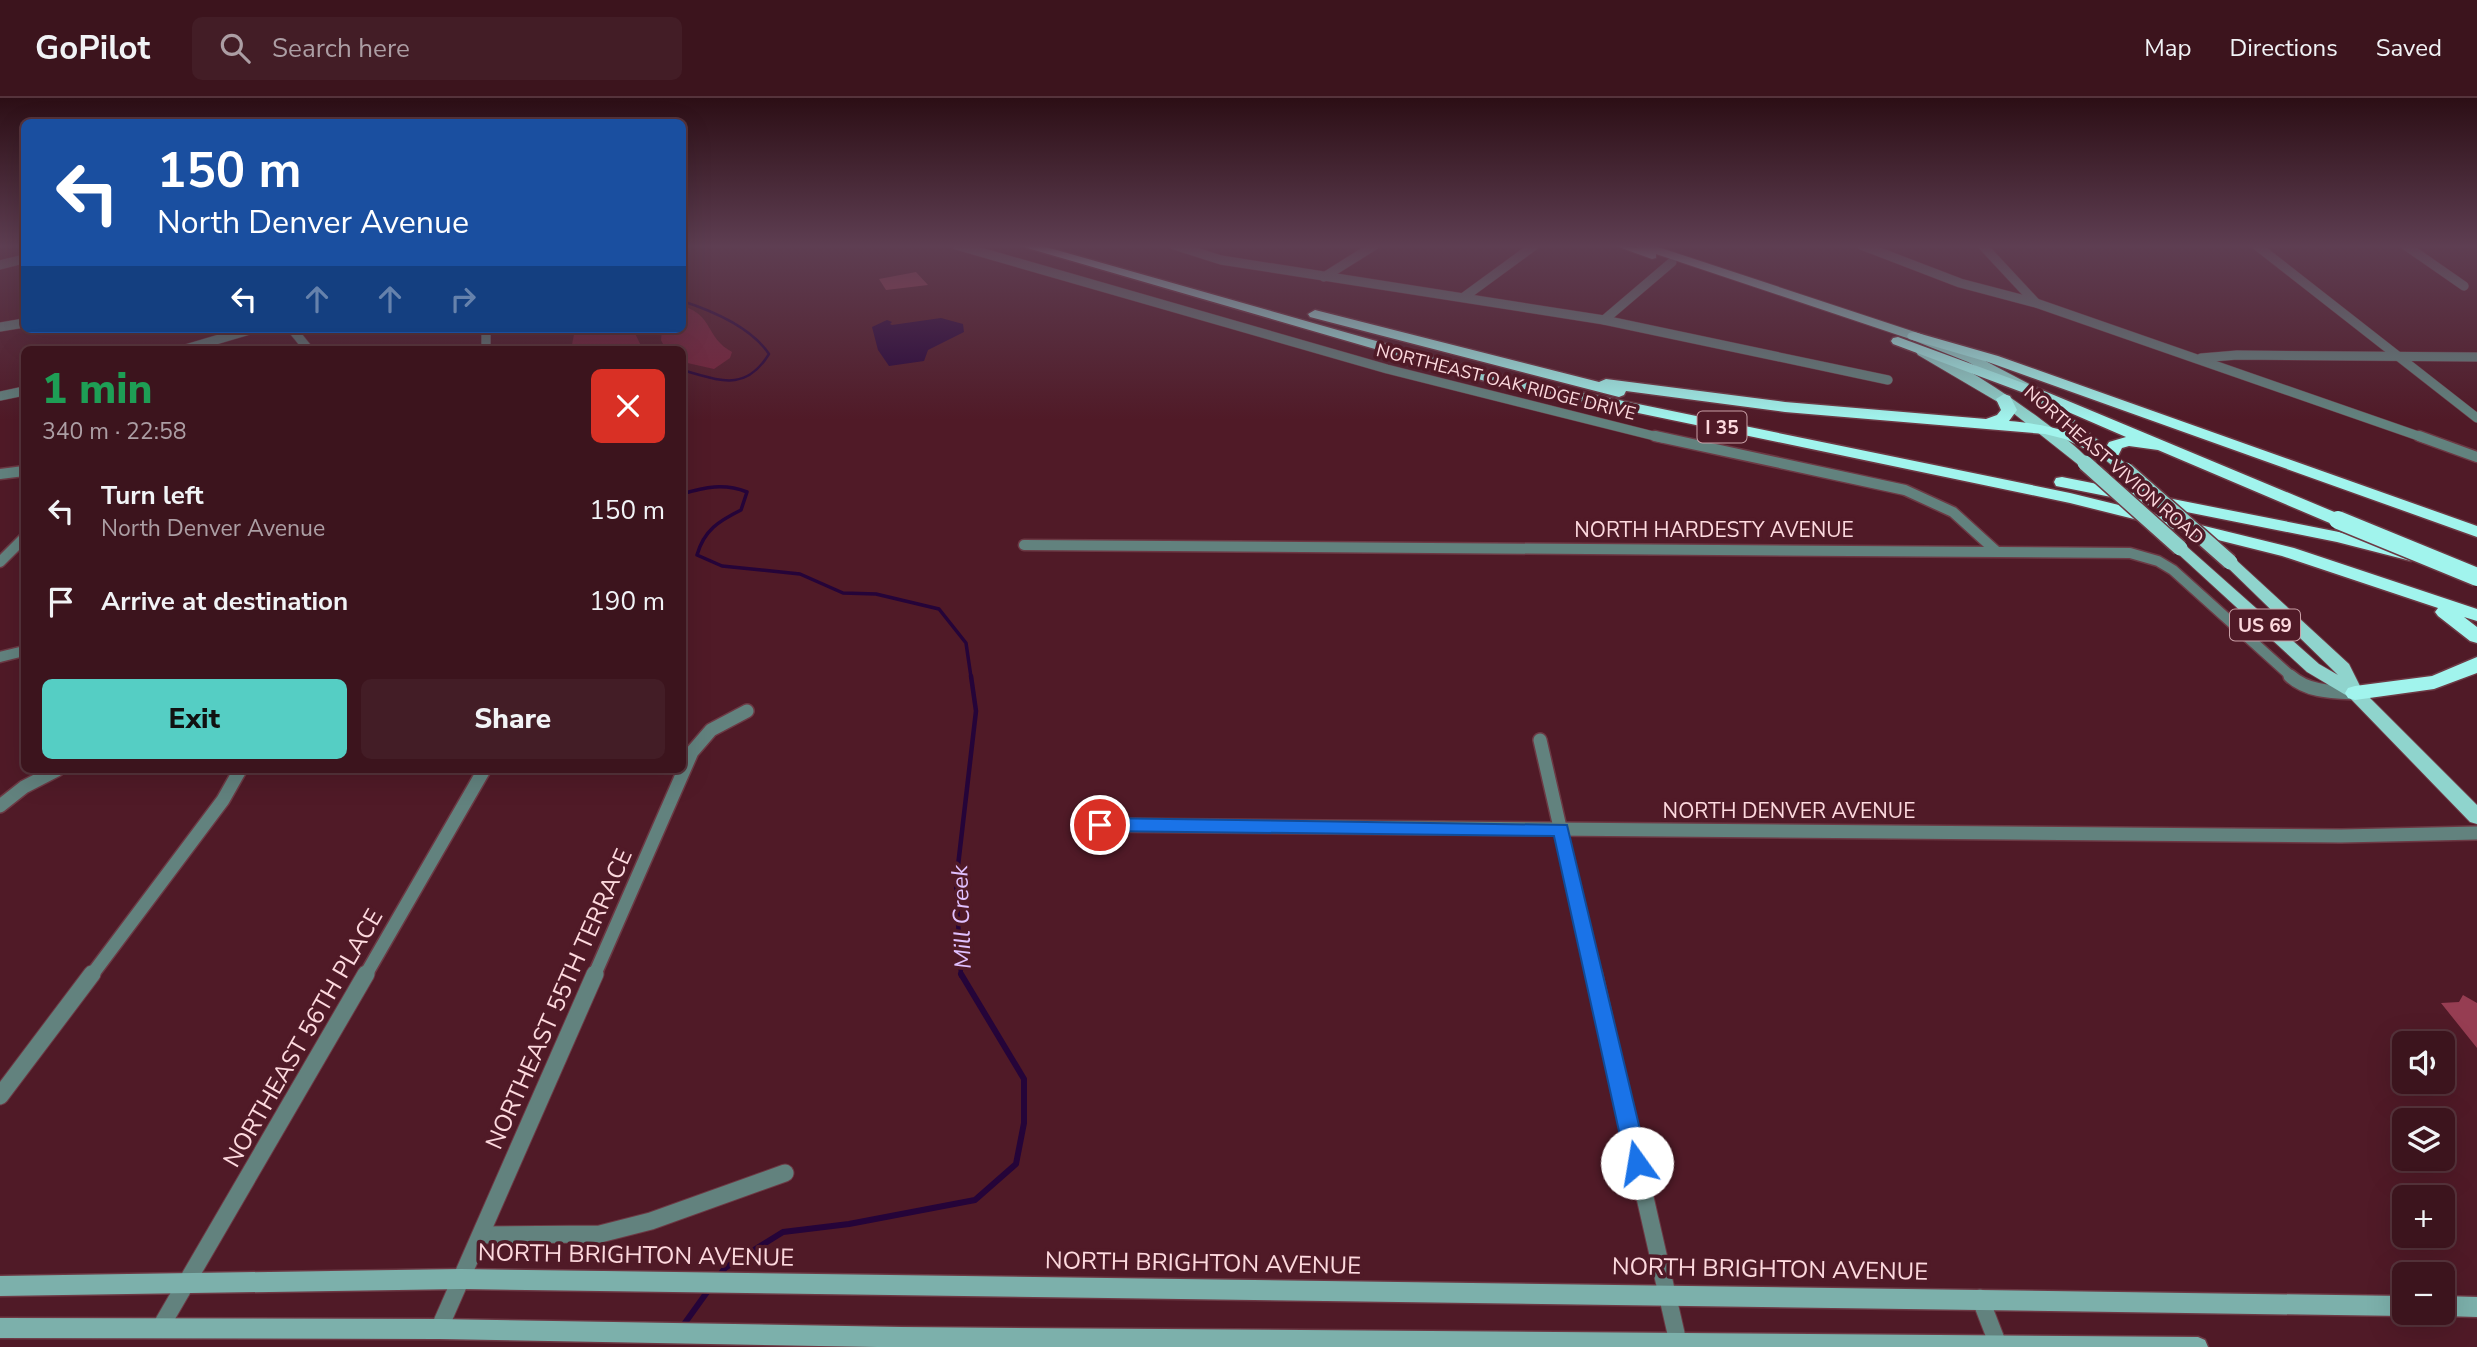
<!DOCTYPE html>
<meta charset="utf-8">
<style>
:root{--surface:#3c141d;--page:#431d26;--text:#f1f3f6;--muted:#ac9ea4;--line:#55333b;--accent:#55cec4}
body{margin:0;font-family:"Nunito Sans",sans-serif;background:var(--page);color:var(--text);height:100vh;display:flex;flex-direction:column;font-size:26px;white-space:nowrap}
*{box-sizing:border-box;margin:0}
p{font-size:23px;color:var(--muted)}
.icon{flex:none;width:38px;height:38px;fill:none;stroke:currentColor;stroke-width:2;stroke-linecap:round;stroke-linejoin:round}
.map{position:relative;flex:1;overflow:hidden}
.sheet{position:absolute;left:21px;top:248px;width:665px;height:427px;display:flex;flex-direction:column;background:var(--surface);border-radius:10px;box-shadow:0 7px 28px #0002,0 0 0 2px var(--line)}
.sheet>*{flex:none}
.banner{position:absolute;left:21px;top:21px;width:665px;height:214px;border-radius:10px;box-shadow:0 7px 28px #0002,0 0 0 2px var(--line);background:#1a4fa0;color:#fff;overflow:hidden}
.tools{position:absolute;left:2392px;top:933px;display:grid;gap:14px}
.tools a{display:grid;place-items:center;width:63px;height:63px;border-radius:10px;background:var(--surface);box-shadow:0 7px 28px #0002,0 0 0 2px var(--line);font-size:35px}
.pin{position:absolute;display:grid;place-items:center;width:60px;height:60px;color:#fff;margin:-30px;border:4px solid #fff;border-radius:50%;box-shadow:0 2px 7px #0007}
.me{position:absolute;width:77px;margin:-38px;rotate:347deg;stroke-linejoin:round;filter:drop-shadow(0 0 5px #0008)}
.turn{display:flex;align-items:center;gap:24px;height:147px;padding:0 21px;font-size:32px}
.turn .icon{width:91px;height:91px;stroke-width:2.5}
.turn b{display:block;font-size:49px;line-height:60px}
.lanes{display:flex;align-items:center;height:66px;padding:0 21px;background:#0003;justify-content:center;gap:35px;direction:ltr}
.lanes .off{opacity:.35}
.round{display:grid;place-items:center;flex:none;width:74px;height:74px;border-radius:10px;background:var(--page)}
.overview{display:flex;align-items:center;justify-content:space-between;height:119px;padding:0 21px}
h1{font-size:42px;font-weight:800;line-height:52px;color:#1e9e55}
.primary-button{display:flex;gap:14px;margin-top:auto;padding:14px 21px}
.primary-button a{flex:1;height:80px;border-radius:10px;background:var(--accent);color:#111;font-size:28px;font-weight:800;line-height:80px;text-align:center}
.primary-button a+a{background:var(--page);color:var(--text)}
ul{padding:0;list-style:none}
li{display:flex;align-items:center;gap:21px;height:91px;padding:0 21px}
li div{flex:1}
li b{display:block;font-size:26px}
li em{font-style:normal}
header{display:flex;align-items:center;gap:42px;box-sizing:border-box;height:98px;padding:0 35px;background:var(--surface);border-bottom:2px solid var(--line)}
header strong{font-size:33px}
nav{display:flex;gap:38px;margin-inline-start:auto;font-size:24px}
.search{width:490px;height:63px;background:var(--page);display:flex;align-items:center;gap:18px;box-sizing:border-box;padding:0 24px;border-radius:10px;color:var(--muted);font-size:26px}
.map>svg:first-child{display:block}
.green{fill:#762239}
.water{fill:#250439}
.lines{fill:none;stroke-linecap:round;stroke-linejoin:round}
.stream-far3{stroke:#250439;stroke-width:2.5}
.stream-far2{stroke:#250439;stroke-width:3.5}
.stream-far1{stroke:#250439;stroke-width:4.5}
.stream{stroke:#250439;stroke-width:6}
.building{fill:#963d52}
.minor-far3-casing{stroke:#6c3944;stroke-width:10}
.minor-far2-casing{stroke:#6c3944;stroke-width:13}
.minor-far1-casing{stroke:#6c3944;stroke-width:16}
.minor-casing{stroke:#6c3944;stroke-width:19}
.secondary-casing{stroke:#6c3944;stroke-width:3}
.primary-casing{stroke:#6c3944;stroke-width:2}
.motorway-casing{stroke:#6c3944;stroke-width:3}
.minor-far3{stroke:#62827e;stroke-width:9}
.minor-far2{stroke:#62827e;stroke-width:10}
.minor-far1{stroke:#62827e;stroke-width:13}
.minor{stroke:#62827e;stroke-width:17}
.secondary{fill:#7cb0ab;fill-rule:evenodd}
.primary{fill:#8fd4cd;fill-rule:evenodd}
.motorway{fill:#a1f4ed;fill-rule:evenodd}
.primary-bridge-casing{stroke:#6c3944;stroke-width:18;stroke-linecap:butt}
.motorway-bridge-casing{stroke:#6c3944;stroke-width:21;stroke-linecap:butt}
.primary-bridge{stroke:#8fd4cd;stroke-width:15}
.motorway-bridge{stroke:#a1f4ed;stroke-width:18}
.route{fill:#1a73e8;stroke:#114b97;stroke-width:2}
.labels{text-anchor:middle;stroke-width:7;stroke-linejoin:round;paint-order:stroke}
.far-street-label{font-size:18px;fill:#fdd9de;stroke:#501a27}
.shield{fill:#501a27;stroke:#c9a0a7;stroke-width:2}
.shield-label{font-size:19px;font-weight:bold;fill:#fdd9de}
.street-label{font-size:21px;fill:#fdd9de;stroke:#501a27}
.water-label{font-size:23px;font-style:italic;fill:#e1c1ff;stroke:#501a27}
.near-street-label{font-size:24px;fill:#fdd9de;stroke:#501a27}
</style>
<header>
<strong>GoPilot</strong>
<div class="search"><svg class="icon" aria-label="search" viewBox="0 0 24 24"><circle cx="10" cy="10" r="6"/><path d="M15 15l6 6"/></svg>Search here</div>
<nav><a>Map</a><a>Directions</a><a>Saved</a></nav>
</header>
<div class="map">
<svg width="2477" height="1249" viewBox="0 0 2477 1249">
<rect width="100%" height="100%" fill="#501a27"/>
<g class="green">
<path d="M 683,208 C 714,218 705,239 732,254 L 730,260 L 714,271 L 683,264 L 682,252 L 666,252 L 661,242 L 662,231 L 682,231 Z"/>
<path d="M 575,231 L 633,231 L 643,252 L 571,252 Z"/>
</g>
<path class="water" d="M 941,220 L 963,226 L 964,234 L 928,252 L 924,263 L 889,268 L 878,252 L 872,229 L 887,222 L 892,224 L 890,226 L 892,227 Z"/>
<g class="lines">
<path class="stream-far3" d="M 682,203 C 713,213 751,229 769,256 C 745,295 719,282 682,272"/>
<path class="stream-far2" d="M 682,396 C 705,389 724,385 747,394 L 741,412 C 719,423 704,432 697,457 L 722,468 L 800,476 L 843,495 L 876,496 L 939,511 L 966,545 L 971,579"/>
<path class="stream-far1" d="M 961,878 L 956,785 L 976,613 L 971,578"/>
<g class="stream">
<path d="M 719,1178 L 725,1170 L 783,1134 L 849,1126 L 975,1102 L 1016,1066 L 1024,1025 L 1024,981 L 961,876"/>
<path d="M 682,1229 L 710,1190"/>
</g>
</g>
<g class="building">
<path d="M 916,174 L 928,187 L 886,192 L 879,181 Z"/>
<path d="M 2463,897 L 2477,905 L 2477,950 L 2441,905 L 2459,904 Z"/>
</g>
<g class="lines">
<g class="minor-far3-casing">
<g id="minor-far3">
<path d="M 956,147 L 1387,271 L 1662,340"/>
<path d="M 1174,147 L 1221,162 L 1604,222 L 1888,282"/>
<path d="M 1861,147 L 1960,185 L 2036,205 L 2424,340"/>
<path d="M 1982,147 L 2036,205"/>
<path d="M 2256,147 L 2477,320"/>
<path d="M 2405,147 L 2464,188"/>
<path d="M 0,167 L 24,161"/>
<path d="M 1324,179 L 1375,147"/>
<path d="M 1464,199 L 1535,147"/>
<path d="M 1604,222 L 1672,164"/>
<path d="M 0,229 L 24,225"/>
<path d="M 292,231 L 309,252"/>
<path d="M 482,231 L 486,235 L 486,252"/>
<path d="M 182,252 L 253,231"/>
<path d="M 2201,260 L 2237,257 L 2477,259"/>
<path d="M 0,298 L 24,293"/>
</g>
</g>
<g class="minor-far2-casing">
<g id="minor-far2">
<path d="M 1655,338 L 1905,392 L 1953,414 L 1996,453"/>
<path d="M 2419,338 L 2477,359"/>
<path d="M 0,376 L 24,373"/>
<path d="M 1024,447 L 2130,455 L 2158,463 L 2173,472 L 2292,579"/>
<path d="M 0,464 L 24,440"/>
<path d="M 0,559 L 24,553"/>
</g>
</g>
<g class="minor-far1-casing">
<g id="minor-far1">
<path d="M 2290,578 C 2308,594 2332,594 2355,595"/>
<path d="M 1540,642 L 1594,878"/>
<path d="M 0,708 L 24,689 L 57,672"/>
<path d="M 1100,727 L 2341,738 L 2477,735"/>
<path d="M 91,878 L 223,702 L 240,672"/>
<path d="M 365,878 L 484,672"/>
<path d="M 594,878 L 692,654 L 711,632 L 747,613"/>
</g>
</g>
<g class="minor-casing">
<g id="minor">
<path d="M 1594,876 L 1678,1244"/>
<path d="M 0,998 L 92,876"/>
<path d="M 481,1137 L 600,1136 L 651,1123 L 785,1075"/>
<path d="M 1980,1200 L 1999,1249"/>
<path d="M 160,1230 L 366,876"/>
<path d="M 439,1231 L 595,876"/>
</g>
</g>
<g class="secondary-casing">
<g id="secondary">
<path d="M 461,1171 L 2404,1198 L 2404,1214 L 2412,1214 L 2404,1218 L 461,1191 L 0,1198 L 0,1178 Z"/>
<path d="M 2443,1198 L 2477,1199 L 2477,1219 L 2443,1218 L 2436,1215 L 2443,1214 Z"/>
<path d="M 0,1220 L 439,1221 L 902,1229 L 2198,1239 L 2205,1242 L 2208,1249 L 877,1249 L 439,1241 L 0,1240 Z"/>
</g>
</g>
<g class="primary-casing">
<g id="primary">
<path d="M 1613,147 L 1638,150 L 1635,147 L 1652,147 L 1918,235 L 1976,258 L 2037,290 L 2133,372 L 2126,376 L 2121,375 L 2027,296 L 1968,264 L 1910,241 L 1656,156 L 1656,160 L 1652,161 Z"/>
<path d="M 1922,250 C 1960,261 2066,335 2092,365 L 2090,368 L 2080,368 L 2003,307 L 1918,257 L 1916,254 Z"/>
<path d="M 2180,445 L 2185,447 L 2319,566 L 2338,577 L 2222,464 L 2230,459 L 2235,461 L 2349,566 L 2362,592 L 2477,707 L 2477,726 L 2470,724 L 2349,599 L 2307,574 L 2175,453 L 2172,450 L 2175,447 Z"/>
</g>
</g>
<g class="motorway-casing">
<g id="motorway">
<path d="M 1017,147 L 1039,147 L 1492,276 L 2070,395 L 2294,450 L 2477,511 L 2477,523 L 2464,519 L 2477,529 L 2477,545 L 2470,543 L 2438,518 L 2435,514 L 2438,510 L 2282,458 L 2070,405 L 1485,283 Z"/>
<path d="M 1315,212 L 1599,284 L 1606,281 L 1785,304 L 1986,321 L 1997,317 L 2001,312 L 1996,301 L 2004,296 L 2010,298 L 2017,312 L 2009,323 C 2045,326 2073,333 2106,349 L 2109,344 L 2126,339 L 2027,296 L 1893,246 L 1891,243 L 1893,240 L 1898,239 L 2037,290 L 2344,418 L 2347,422 L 2338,427 L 2332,426 L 2158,352 L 2129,348 L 2122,350 L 2116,362 L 2110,363 L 2065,341 L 2045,336 L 1785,314 L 1626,293 L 1624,297 L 1619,299 L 1310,219 L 1308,216 Z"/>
<path d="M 1914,234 L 1998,258 L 2477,428 L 2477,439 L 1988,264 L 1909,241 L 1907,238 L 1909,235 Z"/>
<path d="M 2062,379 L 2339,434 L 2417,454 L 2420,458 L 2411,463 L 2337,444 L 2056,388 L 2054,384 L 2056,380 Z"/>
<path d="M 2477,559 L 2477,575 L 2434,591 L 2355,602 L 2348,600 L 2345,595 L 2348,590 L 2355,588 L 2432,578 Z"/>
</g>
</g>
<use href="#minor-far3" class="minor-far3"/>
<use href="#minor-far2" class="minor-far2"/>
<use href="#minor-far1" class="minor-far1"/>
<use href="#minor" class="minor"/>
<use href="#secondary" class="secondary"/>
<use href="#primary" class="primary"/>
<use href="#motorway" class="motorway"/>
<g class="primary-bridge-casing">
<g id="primary-bridge">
<path d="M 2085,365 L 2180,450"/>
<path d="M 2126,372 L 2230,464"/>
</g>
</g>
<g class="motorway-bridge-casing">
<path id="motorway-bridge" d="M 2338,422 L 2477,479"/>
</g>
<use href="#primary-bridge" class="primary-bridge"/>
<use href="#motorway-bridge" class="motorway-bridge"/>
</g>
<linearGradient id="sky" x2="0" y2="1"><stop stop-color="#2c0e15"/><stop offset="0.46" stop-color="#5e3e52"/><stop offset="1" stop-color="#5e3e52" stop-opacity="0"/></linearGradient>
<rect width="2477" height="322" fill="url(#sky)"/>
<path class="route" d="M 1100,720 L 1567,727 L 1648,1065 L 1645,1072 L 1637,1075 L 1630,1072 L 1626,1065 L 1554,738 L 1100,733 L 1094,731 L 1091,727 L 1094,722 Z"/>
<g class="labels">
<g class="far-street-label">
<text transform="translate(1506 284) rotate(14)" y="6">NORTHEAST OAK RIDGE DRIVE</text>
<text transform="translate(2114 367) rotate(41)" y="6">NORTHEAST VIVION ROAD</text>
</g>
<g class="shield">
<rect x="1697.5" y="313.5" width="49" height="31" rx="5"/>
<rect x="2230" y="511.5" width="70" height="31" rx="5"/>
</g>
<g class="shield-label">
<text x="1722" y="336">I 35</text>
<text x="2265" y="534">US 69</text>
</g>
<g class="street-label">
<text x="1714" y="439">NORTH HARDESTY AVENUE</text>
<text x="1789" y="720">NORTH DENVER AVENUE</text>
</g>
<g class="water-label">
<text transform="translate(961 819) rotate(-92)" y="8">Mill Creek</text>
</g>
<g class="near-street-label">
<text transform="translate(559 901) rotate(-66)" y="8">NORTHEAST 55TH TERRACE</text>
<text transform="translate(303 940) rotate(-60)" y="8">NORTHEAST 56TH PLACE</text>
<text transform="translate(636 1157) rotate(1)" y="8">NORTH BRIGHTON AVENUE</text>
<text transform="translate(1203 1165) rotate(1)" y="8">NORTH BRIGHTON AVENUE</text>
<text transform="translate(1770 1171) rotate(1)" y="8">NORTH BRIGHTON AVENUE</text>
</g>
</g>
</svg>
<div class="tools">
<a><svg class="icon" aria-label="sound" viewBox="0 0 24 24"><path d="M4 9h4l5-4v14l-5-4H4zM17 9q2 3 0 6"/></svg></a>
<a><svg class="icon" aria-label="layers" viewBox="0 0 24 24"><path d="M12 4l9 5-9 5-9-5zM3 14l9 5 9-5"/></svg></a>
<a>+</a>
<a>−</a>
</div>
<div class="pin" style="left:1100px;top:727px;background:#d93025"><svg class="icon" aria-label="arrive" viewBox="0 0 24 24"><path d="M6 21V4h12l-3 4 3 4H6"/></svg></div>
<svg class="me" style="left:1637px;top:1065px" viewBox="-20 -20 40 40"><circle r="19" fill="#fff"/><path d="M0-13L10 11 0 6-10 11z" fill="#1a73e8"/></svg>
<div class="banner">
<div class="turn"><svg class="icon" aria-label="left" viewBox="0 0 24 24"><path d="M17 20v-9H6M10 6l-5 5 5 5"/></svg><div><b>150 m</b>North Denver Avenue</div></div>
<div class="lanes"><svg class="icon" aria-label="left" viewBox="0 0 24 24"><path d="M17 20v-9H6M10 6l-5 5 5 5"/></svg><svg class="icon off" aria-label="ahead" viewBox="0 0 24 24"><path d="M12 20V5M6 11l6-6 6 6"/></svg><svg class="icon off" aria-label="ahead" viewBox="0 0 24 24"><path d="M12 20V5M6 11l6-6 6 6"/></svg><svg class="icon off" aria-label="right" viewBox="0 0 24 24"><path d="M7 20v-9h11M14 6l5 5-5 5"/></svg></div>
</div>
<section class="sheet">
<div class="overview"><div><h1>1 min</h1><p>340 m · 22:58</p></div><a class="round" style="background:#d93025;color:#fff"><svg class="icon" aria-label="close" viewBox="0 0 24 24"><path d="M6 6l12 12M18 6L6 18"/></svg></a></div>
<ul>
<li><svg class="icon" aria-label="left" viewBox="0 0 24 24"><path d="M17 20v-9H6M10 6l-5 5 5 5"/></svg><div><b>Turn left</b><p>North Denver Avenue</p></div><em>150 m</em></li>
<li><svg class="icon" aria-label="arrive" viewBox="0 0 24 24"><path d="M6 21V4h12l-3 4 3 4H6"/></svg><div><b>Arrive at destination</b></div><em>190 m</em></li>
</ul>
<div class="primary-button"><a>Exit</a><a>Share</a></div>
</section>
</div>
